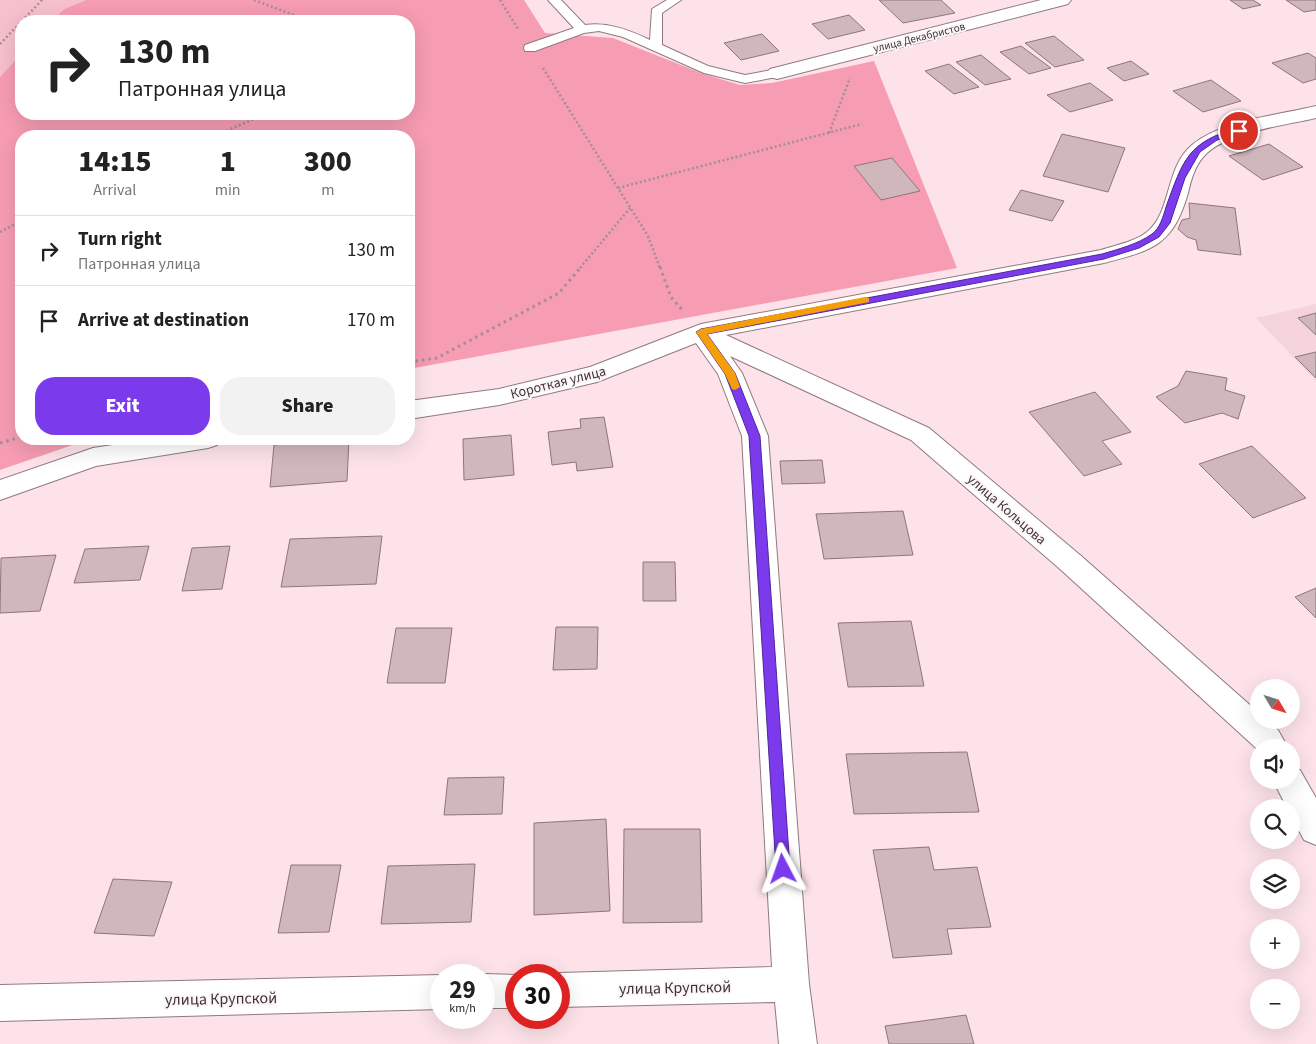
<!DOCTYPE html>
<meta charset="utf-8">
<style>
:root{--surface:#fff;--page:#f2f2f2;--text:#222;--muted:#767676;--line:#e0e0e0;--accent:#7c3aed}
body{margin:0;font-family:"Source Sans 3",sans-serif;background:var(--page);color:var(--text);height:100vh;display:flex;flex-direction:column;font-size:19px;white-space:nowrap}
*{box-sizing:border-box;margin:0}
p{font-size:16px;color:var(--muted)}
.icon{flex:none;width:28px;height:28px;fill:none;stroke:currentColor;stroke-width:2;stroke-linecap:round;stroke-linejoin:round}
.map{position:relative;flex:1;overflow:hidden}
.sheet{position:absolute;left:15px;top:130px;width:400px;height:315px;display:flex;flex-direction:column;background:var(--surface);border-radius:20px;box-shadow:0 5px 20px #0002}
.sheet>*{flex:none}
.banner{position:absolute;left:15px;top:15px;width:400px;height:105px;border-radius:20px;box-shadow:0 5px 20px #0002;background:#fff;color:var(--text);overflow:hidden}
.needle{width:32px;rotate:128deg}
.fabs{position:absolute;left:1250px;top:679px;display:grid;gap:10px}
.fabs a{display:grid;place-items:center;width:50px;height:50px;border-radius:50%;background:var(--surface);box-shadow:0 5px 20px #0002;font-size:25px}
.speed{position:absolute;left:430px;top:964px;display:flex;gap:10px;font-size:25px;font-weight:700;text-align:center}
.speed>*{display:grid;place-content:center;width:65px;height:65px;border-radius:50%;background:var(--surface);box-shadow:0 5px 20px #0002;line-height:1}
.speed small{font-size:12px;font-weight:400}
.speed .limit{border:8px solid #d22;background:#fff;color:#111}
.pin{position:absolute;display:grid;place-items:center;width:42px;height:42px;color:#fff;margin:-21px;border:2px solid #fff;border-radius:50%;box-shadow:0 1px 5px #0007}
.me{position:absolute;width:55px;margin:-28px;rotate:356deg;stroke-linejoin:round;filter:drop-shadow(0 0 4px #0008)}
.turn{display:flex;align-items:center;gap:18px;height:105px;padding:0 20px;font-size:22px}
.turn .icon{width:65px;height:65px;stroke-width:2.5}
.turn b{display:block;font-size:35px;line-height:42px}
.eta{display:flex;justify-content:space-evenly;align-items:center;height:85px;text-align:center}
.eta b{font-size:30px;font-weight:800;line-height:35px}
.button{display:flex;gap:10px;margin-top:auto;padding:10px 20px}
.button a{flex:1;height:58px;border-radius:20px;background:var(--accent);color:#fff;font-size:20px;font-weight:800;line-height:58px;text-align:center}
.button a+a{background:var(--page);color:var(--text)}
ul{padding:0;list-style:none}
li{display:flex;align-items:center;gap:15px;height:70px;padding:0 20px;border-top:1px solid var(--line)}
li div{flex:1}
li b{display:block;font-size:19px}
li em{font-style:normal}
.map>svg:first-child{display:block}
.built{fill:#f4d3da}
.green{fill:#f6c0cc}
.forest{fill:#f69cb3}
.building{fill:#d0b7bc;stroke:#8d767b}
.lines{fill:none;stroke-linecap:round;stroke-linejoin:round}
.lane-casing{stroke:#90797e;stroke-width:2}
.street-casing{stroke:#90797e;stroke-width:2}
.path-far1{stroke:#a28f94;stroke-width:2.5;stroke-dasharray:2 2.5;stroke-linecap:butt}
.path{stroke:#a28f94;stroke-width:3;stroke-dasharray:2.5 4;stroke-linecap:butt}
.lane{fill:#fff;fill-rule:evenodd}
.street{fill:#fff;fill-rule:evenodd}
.route{fill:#7c3aed;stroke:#51269a}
.slow{fill:#f59e0b}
.labels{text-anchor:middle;stroke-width:4;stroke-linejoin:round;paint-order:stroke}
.far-street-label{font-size:11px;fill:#3e3436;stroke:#fcf6f8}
.street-label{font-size:14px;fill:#3e3436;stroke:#fcf6f8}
.near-street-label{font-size:16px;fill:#3e3436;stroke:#fcf6f8}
</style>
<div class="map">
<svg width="1316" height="1044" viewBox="0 0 1316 1044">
<rect width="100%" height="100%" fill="#fde3e9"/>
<path class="built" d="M 1316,304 L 1316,381 L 1256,318 Z"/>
<path class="green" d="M 0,0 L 86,0 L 64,9 L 52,21 L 21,21 L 21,54 L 0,77 Z"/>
<path class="forest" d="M 86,0 L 524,0 L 545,33 L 613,38 L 701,73 L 740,85 L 772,83 L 874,61 L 957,268 L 409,369 L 409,136 L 21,136 L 21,439 L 90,439 L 0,470 L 0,77 L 21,54 L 21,114 L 409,114 L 409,21 L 52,21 L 64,9 Z"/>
<g class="building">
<path d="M 879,0 L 941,0 L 955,13 L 903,23 Z"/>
<path d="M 1230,0 L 1253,0 L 1261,5 L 1243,9 Z"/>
<path d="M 1286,0 L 1316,0 L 1316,10 L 1304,12 Z"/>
<path d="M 849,15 L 865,30 L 828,39 L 812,24 Z"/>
<path d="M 762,34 L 779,51 L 741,60 L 724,43 Z"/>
<path d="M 1054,36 L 1084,60 L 1055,67 L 1025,43 Z"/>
<path d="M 1021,46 L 1051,68 L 1029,74 L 1000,52 Z"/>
<path d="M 1308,53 L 1316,58 L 1316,79 L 1303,83 L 1272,63 Z"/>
<path d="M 981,55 L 1011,79 L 985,85 L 956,62 Z"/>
<path d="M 1131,61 L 1149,74 L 1124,81 L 1107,68 Z"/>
<path d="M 949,64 L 979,87 L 954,94 L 925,71 Z"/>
<path d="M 1211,80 L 1241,101 L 1203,112 L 1173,91 Z"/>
<path d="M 1090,83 L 1113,100 L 1070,112 L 1047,95 Z"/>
<path d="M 1062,134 L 1125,148 L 1108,192 L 1043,176 Z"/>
<path d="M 1269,144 L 1303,167 L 1263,180 L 1229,156 Z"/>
<path d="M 892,158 L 920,191 L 881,200 L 854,166 Z"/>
<path d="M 1021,190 L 1064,201 L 1052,221 L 1009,210 Z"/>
<path d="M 1189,203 L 1235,208 L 1241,255 L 1198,250 L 1196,240 L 1187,237 L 1178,229 L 1182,220 L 1190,218 Z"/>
<path d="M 1316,313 L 1316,335 L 1298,318 Z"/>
<path d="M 1316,352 L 1316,378 L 1295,357 Z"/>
<path d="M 1186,371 L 1227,378 L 1225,390 L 1245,396 L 1238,419 L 1222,413 L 1185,423 L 1156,397 L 1178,386 Z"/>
<path d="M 1095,392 L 1131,432 L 1102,441 L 1122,464 L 1084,476 L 1029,412 Z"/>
<path d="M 604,417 L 613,467 L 577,471 L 576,462 L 552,465 L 548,432 L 581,428 L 580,419 Z"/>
<path d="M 511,435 L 514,475 L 464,480 L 463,439 Z"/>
<path d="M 349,439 L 347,481 L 270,487 L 274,445 Z"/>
<path d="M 1252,446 L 1306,498 L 1253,518 L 1199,464 Z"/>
<path d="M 822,460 L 825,483 L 782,484 L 780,461 Z"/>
<path d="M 903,511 L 913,555 L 824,559 L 816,514 Z"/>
<path d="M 382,536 L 376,584 L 281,587 L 290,539 Z"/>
<path d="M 149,546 L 140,580 L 74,583 L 85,549 Z"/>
<path d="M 230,546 L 222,589 L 182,591 L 192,548 Z"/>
<path d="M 56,555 L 40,611 L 0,613 L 1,558 Z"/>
<path d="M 643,562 L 675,562 L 676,601 L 643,601 Z"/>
<path d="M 1316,588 L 1316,618 L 1295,597 Z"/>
<path d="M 911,621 L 924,686 L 848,687 L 838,623 Z"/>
<path d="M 556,627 L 598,627 L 597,669 L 553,670 Z"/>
<path d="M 396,628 L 452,628 L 445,683 L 387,683 Z"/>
<path d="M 967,752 L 979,812 L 854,814 L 846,754 Z"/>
<path d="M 504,777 L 502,814 L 444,815 L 448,778 Z"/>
<path d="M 606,819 L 610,911 L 534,915 L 534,823 Z"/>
<path d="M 624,829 L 700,829 L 702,922 L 623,923 Z"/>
<path d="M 929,847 L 934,870 L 977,867 L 991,927 L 947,929 L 952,954 L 893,958 L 873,850 Z"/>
<path d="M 475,864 L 471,922 L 381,924 L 388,866 Z"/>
<path d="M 291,865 L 341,865 L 329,932 L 278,933 Z"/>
<path d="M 113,879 L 172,882 L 154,936 L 94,933 Z"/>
<path d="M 966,1015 L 974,1044 L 889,1044 L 885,1026 Z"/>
</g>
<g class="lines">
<g class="lane-casing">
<path id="lane" d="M 548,0 L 561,0 L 585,25 C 608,22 629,30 650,40 L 652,9 L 667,0 L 681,0 L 662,13 L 662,45 L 708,66 L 745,75 L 777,69 L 784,73 L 782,76 L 745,83 L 704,73 L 623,37 L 599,31 L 584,33 L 535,51 L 525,51 L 524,48 L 525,45 L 574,28 Z"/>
</g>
<g class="street-casing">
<g id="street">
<path d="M 1041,0 L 1071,0 L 1068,4 L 777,79 L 770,77 L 767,73 L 770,69 Z"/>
<path d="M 1316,106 L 1316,118 C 1283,126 1229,131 1205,155 C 1195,165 1191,180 1188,193 C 1173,245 1154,250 1104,263 L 726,335 L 929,428 L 1080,555 L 1259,713 L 1259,720 L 1267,720 L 1278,730 L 1288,748 L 1259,748 L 1259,754 L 1256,748 L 1060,569 L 911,440 L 730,356 L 742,373 L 768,436 L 809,984 L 817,1044 L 779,1044 L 775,1002 L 559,1007 L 559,975 L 553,975 L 559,973 L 772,967 L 742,436 L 718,374 L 696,343 L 597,382 L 499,405 L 409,419 L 409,401 L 499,389 L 590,367 L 701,324 L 1101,250 C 1116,245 1134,242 1147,232 C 1172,212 1165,167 1192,145 C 1222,120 1279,115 1316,106 Z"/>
<path d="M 152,439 L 221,439 L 217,445 L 208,448 L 96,466 L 0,500 L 0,480 L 93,448 Z"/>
<path d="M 1291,767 L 1300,770 L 1316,798 L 1316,845 L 1304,840 L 1291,816 L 1291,808 L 1287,808 L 1273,780 L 1291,780 Z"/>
<path d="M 484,974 L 520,975 L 516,975 L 516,1008 L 484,1008 L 484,975 L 480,975 Z"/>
<path d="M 441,975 L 441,1009 L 0,1021 L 0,985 Z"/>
</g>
</g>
<g class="path-far1">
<path d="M 254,0 L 310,21"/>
<path d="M 500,0 L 518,29"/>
<path d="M 22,21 L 42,0"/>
<path d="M 0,44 L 21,22"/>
<path d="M 543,68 L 648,236 L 660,268"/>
<path d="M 829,133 L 850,78"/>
<path d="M 214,136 L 266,114"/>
<path d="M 618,188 L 862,124"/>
<path d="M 0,232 L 21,221"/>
<path d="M 580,268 L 630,208"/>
</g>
<g class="path">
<path d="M 660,267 L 671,297 L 683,311"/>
<path d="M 409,362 L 437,358 L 559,293 L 581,267"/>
<path d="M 0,443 L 21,437"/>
</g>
<use href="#lane" class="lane"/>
<use href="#street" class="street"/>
</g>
<path class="route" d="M 1239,128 L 1242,129 L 1242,133 L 1217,140 L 1200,152 L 1185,178 L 1170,223 L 1159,237 L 1139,248 L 1104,259 L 707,334 L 735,373 L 760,436 L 790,869 L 788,874 L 783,875 L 778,874 L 776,869 L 749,436 L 725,374 L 696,332 L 701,329 L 1102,254 C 1119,249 1138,244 1152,234 C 1160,228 1163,217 1166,207 C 1183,160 1188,141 1239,128 Z"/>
<path class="slow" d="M 865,297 L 869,298 L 869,302 L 707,334 L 735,373 L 740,387 L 735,390 L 732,389 L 725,374 L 696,332 L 701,329 Z"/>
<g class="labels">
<g class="far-street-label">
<text transform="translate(919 37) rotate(-14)" y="4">улица Декабристов</text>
</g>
<g class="street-label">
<text transform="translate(558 382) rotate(-14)" y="5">Короткая улица</text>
<text transform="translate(1007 509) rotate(41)" y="5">улица Кольцова</text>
</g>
<g class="near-street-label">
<text transform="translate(675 987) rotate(-1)" y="6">улица Крупской</text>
<text transform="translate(221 998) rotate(-1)" y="6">улица Крупской</text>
</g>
</g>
</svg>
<div class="fabs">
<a><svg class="needle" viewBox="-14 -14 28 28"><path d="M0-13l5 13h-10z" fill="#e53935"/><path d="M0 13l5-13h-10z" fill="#767676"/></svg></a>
<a><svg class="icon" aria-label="sound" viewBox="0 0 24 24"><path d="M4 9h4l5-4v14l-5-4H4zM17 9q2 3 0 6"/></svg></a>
<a><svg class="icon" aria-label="search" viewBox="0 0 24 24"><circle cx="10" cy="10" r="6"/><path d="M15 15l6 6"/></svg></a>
<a><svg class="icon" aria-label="layers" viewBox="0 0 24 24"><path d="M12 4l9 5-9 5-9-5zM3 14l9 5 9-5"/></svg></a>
<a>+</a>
<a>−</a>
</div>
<div class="speed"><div>29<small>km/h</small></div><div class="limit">30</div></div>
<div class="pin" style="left:1239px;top:131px;background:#d93025"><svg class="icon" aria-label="arrive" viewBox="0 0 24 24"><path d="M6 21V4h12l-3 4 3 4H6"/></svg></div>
<svg class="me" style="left:783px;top:869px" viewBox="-20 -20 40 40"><path d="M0-17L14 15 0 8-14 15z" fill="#7c3aed" stroke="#fff" stroke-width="4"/></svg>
<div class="banner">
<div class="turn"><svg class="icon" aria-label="right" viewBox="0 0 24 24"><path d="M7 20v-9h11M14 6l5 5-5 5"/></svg><div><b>130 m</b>Патронная улица</div></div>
</div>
<section class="sheet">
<div class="eta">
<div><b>14:15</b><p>Arrival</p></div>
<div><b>1</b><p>min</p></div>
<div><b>300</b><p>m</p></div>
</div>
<ul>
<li><svg class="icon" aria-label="right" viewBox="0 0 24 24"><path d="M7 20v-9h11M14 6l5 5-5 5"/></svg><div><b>Turn right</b><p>Патронная улица</p></div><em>130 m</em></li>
<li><svg class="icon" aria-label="arrive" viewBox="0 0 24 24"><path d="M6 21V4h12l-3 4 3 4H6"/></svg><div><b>Arrive at destination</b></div><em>170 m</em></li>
</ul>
<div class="button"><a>Exit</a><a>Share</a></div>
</section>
</div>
